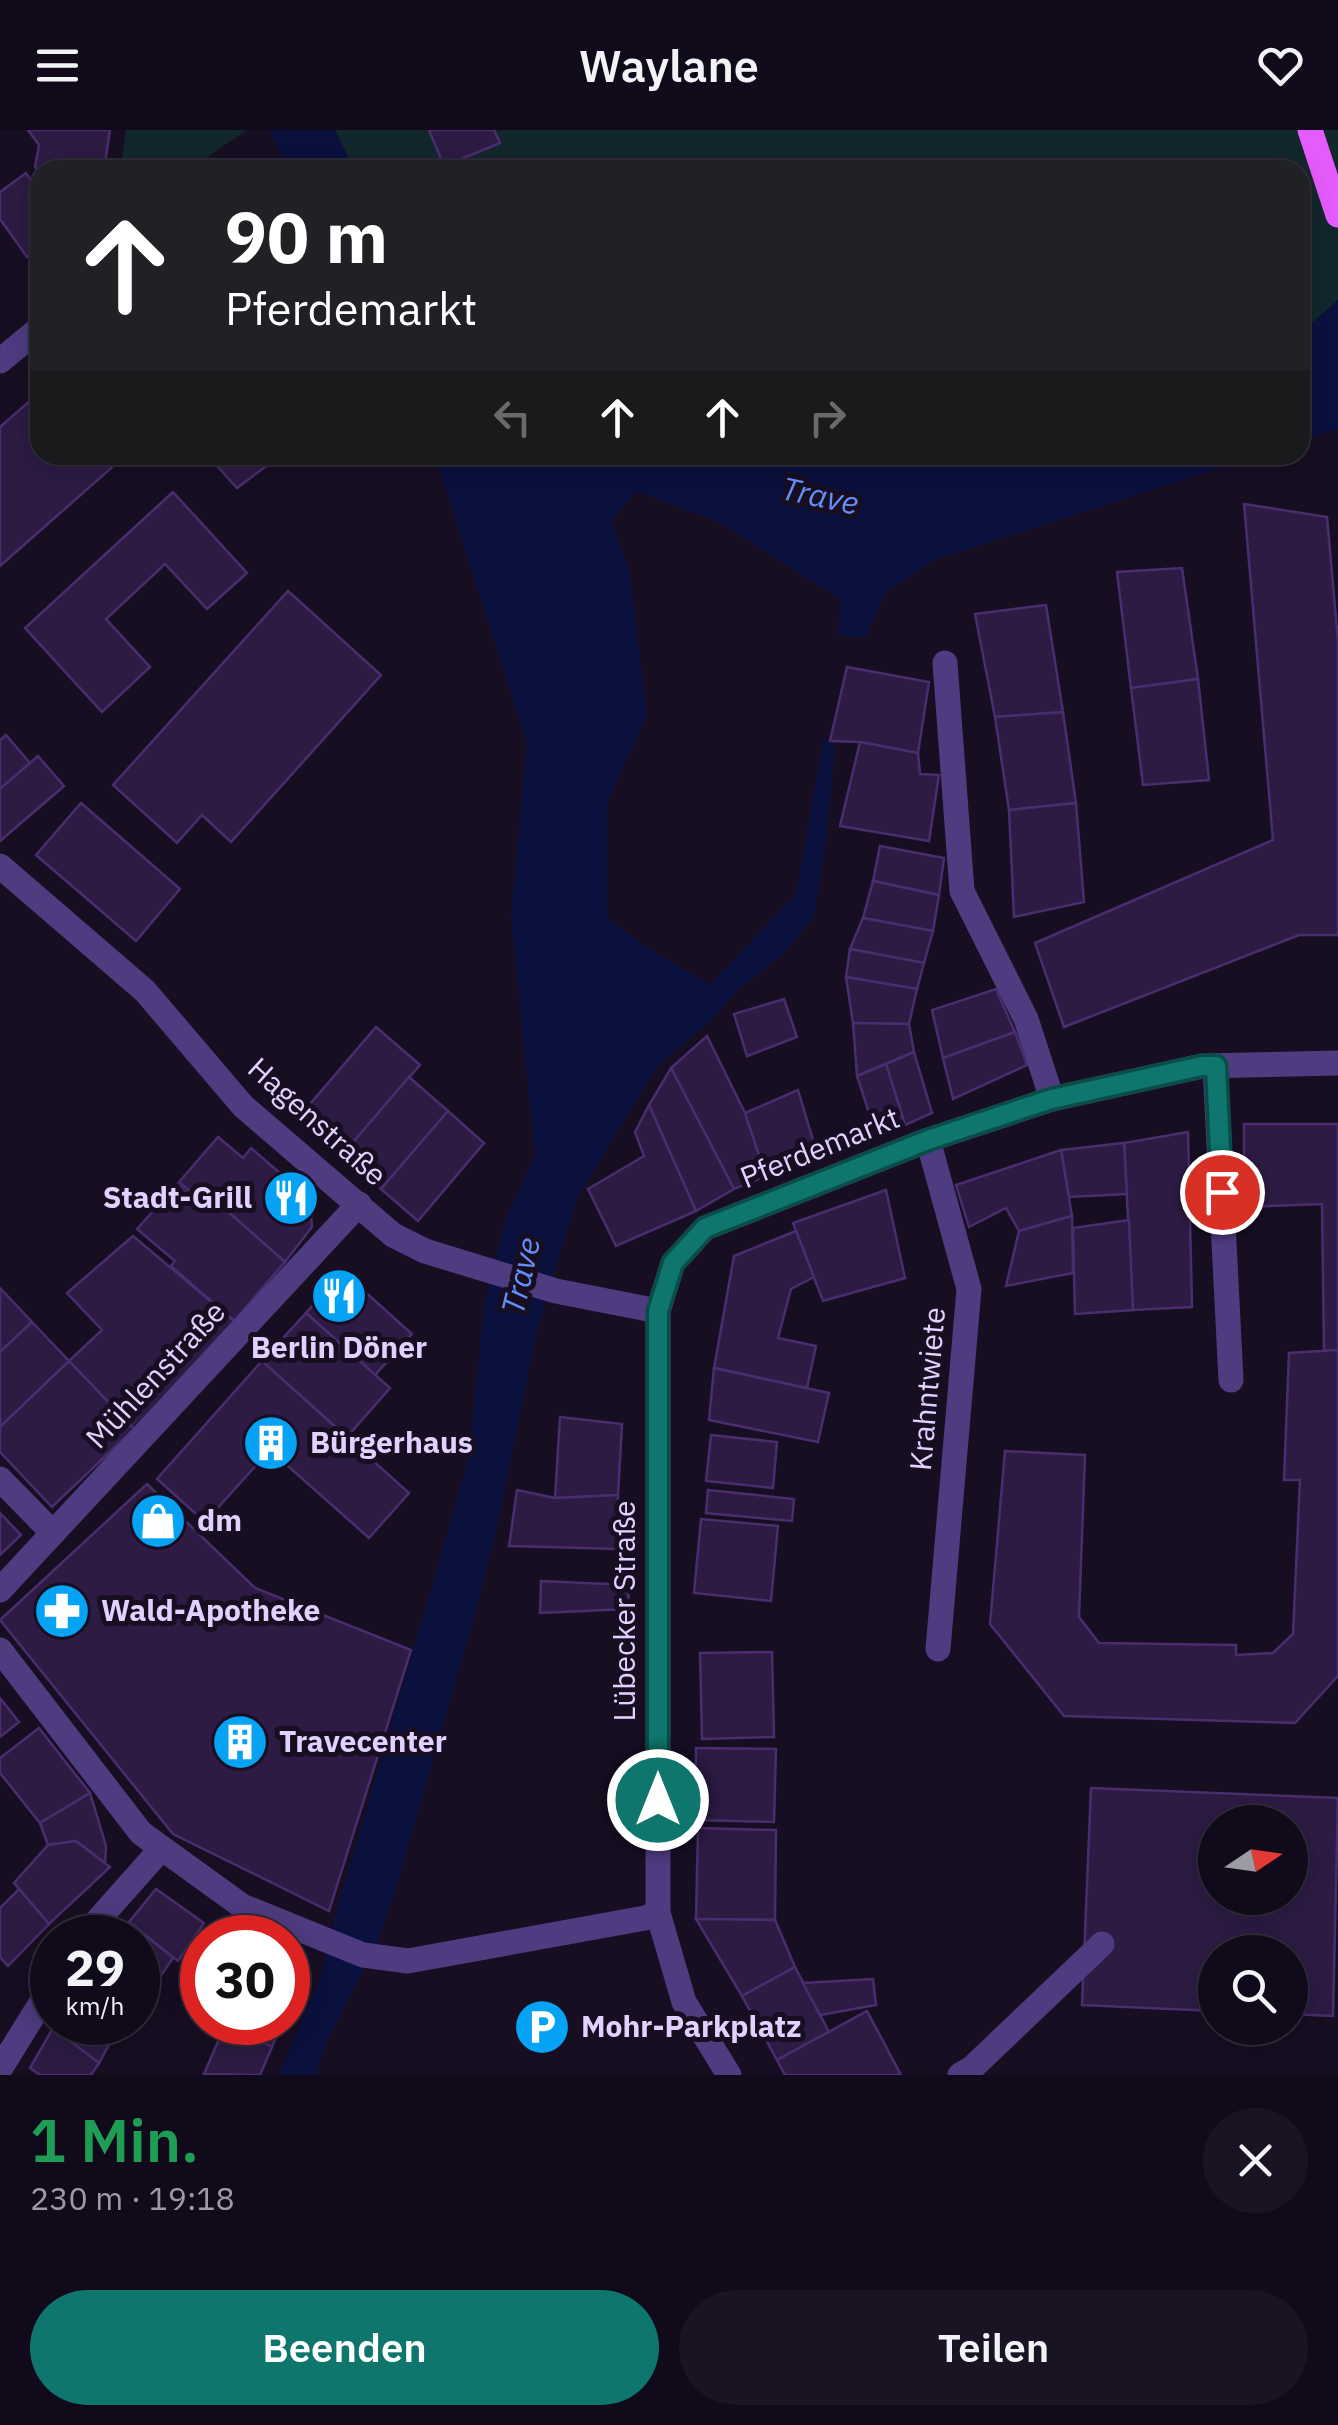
<!DOCTYPE html>
<html lang="de">
<meta charset="utf-8">
<style>
:root{--surface:#110a1a;--page:#1a1323;--text:#f1f3f6;--muted:#9c9aa2;--line:#302b39;--accent:#0f766e}
body{margin:0;font-family:"IBM Plex Sans",sans-serif;background:var(--page);color:var(--text);height:100vh;display:flex;flex-direction:column;font-size:38px;white-space:nowrap}
*{box-sizing:border-box;margin:0}
p{font-size:32px;color:var(--muted)}
.icon{flex:none;width:55px;height:55px;fill:none;stroke:currentColor;stroke-width:2;stroke-linecap:round;stroke-linejoin:round}
.map{position:relative;height:1945px;overflow:hidden}
.side{display:flex;flex-direction:column;background:var(--surface);flex:1}
.side>*{flex:none}
.hud{position:absolute;left:30px;top:30px;width:1280px;height:305px;border-radius:30px;box-shadow:0 5px 25px #0003,0 0 0 2px var(--line);background:#202124;color:#fff;overflow:hidden}
.needle{width:65px;rotate:77deg}
.controls{position:absolute;left:1198px;top:1675px;display:grid;gap:20px}
.controls a{display:grid;place-items:center;width:110px;height:110px;border-radius:50%;background:var(--surface);box-shadow:0 5px 25px #0003,0 0 0 2px var(--line);font-size:50px}
.speed{position:absolute;left:30px;top:1785px;display:flex;gap:20px;font-size:50px;font-weight:700;text-align:center}
.speed>*{display:grid;place-content:center;width:130px;height:130px;border-radius:50%;background:var(--surface);box-shadow:0 5px 25px #0003,0 0 0 2px var(--line);line-height:1}
.speed small{font-size:25px;font-weight:400}
.speed .limit{border:15px solid #d22;background:#fff;color:#111}
.pin{position:absolute;display:grid;place-items:center;width:85px;height:85px;color:#fff;margin:-42px;border:5px solid #fff;border-radius:50%;box-shadow:0 2px 10px #0007}
.me{position:absolute;width:110px;margin:-55px;rotate:0deg;stroke-linejoin:round;filter:drop-shadow(0 0 8px #0008)}
.turn{display:flex;align-items:center;gap:35px;height:210px;padding:0 30px;font-size:45px}
.turn .icon{width:130px;height:130px;stroke-width:2.5}
.turn b{display:block;font-size:70px;line-height:85px}
.lanes{display:flex;align-items:center;height:95px;padding:0 30px;background:#0003;justify-content:center;gap:50px;direction:ltr}
.lanes .off{opacity:.35}
.round{display:grid;place-items:center;flex:none;width:105px;height:105px;border-radius:52px;background:var(--page)}
.summary{display:flex;align-items:center;justify-content:space-between;height:170px;padding:0 30px}
h1{font-size:60px;font-weight:600;line-height:75px;color:#1e9e55}
.action{display:flex;gap:20px;margin-top:auto;padding:20px 30px}
.action a{flex:1;height:115px;border-radius:60px;background:var(--accent);color:#fff;font-size:40px;font-weight:600;line-height:115px;text-align:center}
.action a+a{background:var(--page);color:var(--text)}
header{display:flex;justify-content:space-between;align-items:center;height:130px;padding:0 30px;background:var(--surface);font-size:45px;font-weight:600}
.map>svg:first-child{display:block}
.green{fill:#12272c}
.water{fill:#0b113f}
.building{fill:#2d1b43;stroke:#4a2d6e;stroke-width:2.5;fill-rule:evenodd}
.lines{fill:none;stroke-linecap:round;stroke-linejoin:round}
.minor{stroke:#4e3b80;stroke-width:25}
.major{stroke:#e65bfb;stroke-width:25}
.route-casing{stroke:#0a4d48;stroke-width:25}
.route{stroke:#0f766e;stroke-width:18}
.labels{text-anchor:middle;stroke-width:10;stroke-linejoin:round;paint-order:stroke}
.street-label{font-size:30px;fill:#e1d1fe;stroke:#170e22}
.poi-label{font-size:30px;font-weight:bold;fill:#e1d1fe;stroke:#170e22;text-anchor:start}
.water-label{font-size:32px;font-style:italic;fill:#628ffb;stroke:#170e22}
</style>
<header><svg class="icon" aria-label="menu" viewBox="0 0 24 24"><path d="M4 6h16M4 12h16M4 18h16"/></svg>Waylane<svg class="icon" aria-label="heart" viewBox="0 0 24 24"><path d="M12 20l-8-8c-3-5 5-10 8-4 3-6 11-1 8 4z"/></svg></header>
<div class="map">
<svg width="1338" height="1945" viewBox="0 0 1338 1945">
<rect width="100%" height="100%" fill="#170e22"/>
<g class="green">
<path d="M 126,0 L 247,0 L 188,40 L 120,40 Z"/>
<path d="M 335,0 L 1338,0 L 1338,170 L 1313,192 L 1300,197 L 1300,40 L 354,40 Z"/>
</g>
<g class="water">
<path d="M 269,0 L 335,0 L 354,40 L 289,40 Z"/>
<path d="M 1338,170 L 1338,298 L 1300,312 L 1300,197 L 1314,192 Z"/>
<path d="M 432,325 L 1261,325 L 934,430 L 886,462 L 865,508 L 838,505 L 841,470 L 719,392 L 637,361 L 611,391 L 629,440 L 647,585 L 607,673 L 607,788 L 643,815 L 710,855 L 796,764 L 824,607 L 835,617 L 826,711 L 814,786 L 784,823 L 735,863 L 711,890 L 656,938 L 576,1070 L 536,1205 L 496,1402 L 473,1491 L 397,1755 L 378,1811 L 327,1911 L 316,1945 L 279,1945 L 320,1849 L 335,1786 L 442,1422 L 469,1327 L 484,1178 L 504,1094 L 535,1025 L 511,787 L 527,613 L 442,347 Z"/>
</g>
<g class="building">
<path d="M 28,0 L 110,0 L 104,40 L 40,40 L 40,44 L 35,37 L 39,15 Z"/>
<path d="M 429,0 L 494,0 L 500,13 L 444,36 Z"/>
<path d="M 26,43 L 40,63 L 40,118 L 27,127 L 0,89 L 0,62 Z"/>
<path d="M 40,262 L 40,325 L 126,325 L 0,436 L 0,297 Z"/>
<path d="M 207,325 L 281,325 L 237,358 Z"/>
<path d="M 173,362 L 247,443 L 207,479 L 165,434 L 106,489 L 150,537 L 102,582 L 25,498 Z"/>
<path d="M 1244,374 L 1327,387 L 1338,511 L 1338,805 L 1299,805 L 1064,897 L 1035,813 L 1273,710 Z"/>
<path d="M 1182,438 L 1198,549 L 1131,558 L 1117,442 Z"/>
<path d="M 288,461 L 381,545 L 231,712 L 202,685 L 177,713 L 113,655 Z"/>
<path d="M 1046,475 L 1063,582 L 995,587 L 975,484 Z"/>
<path d="M 847,537 L 929,552 L 918,623 L 860,612 L 830,611 Z"/>
<path d="M 1198,549 L 1209,650 L 1143,655 L 1131,558 Z"/>
<path d="M 1063,582 L 1076,673 L 1009,680 L 995,587 Z"/>
<path d="M 6,605 L 30,633 L 0,659 L 0,610 Z"/>
<path d="M 860,612 L 918,623 L 920,644 L 939,645 L 929,711 L 840,696 Z"/>
<path d="M 38,626 L 64,656 L 0,711 L 0,659 Z"/>
<path d="M 81,673 L 180,759 L 136,811 L 36,725 Z"/>
<path d="M 1076,673 L 1084,772 L 1014,787 L 1009,680 Z"/>
<path d="M 880,716 L 944,728 L 939,765 L 873,751 Z"/>
<path d="M 873,751 L 939,765 L 933,801 L 863,788 Z"/>
<path d="M 863,788 L 933,801 L 924,833 L 850,819 Z"/>
<path d="M 850,819 L 924,833 L 917,859 L 846,847 Z"/>
<path d="M 846,847 L 917,859 L 909,894 L 853,893 Z"/>
<path d="M 996,859 L 1015,902 L 943,928 L 932,880 Z"/>
<path d="M 784,869 L 797,907 L 747,926 L 734,884 Z"/>
<path d="M 853,893 L 909,894 L 914,922 L 857,946 Z"/>
<path d="M 376,897 L 420,935 L 342,1025 L 299,987 Z"/>
<path d="M 1015,902 L 1027,935 L 953,969 L 943,928 Z"/>
<path d="M 707,906 L 745,983 L 766,1046 L 734,1059 L 671,938 Z"/>
<path d="M 914,922 L 932,983 L 905,995 L 886,934 Z"/>
<path d="M 886,934 L 905,995 L 877,1007 L 857,946 Z"/>
<path d="M 671,938 L 734,1059 L 696,1081 L 649,975 Z"/>
<path d="M 409,947 L 448,981 L 381,1059 L 342,1025 Z"/>
<path d="M 798,960 L 817,1023 L 766,1046 L 745,983 Z"/>
<path d="M 649,975 L 696,1081 L 616,1116 L 588,1059 L 644,1026 L 635,1002 Z"/>
<path d="M 448,981 L 484,1013 L 418,1091 L 381,1059 Z"/>
<path d="M 1244,994 L 1338,994 L 1338,1220 L 1324,1221 L 1322,1074 L 1244,1077 Z"/>
<path d="M 1188,1002 L 1192,1177 L 1133,1180 L 1124,1013 Z"/>
<path d="M 218,1007 L 243,1028 L 251,1018 L 309,1068 L 312,1097 L 285,1132 L 210,1066 L 204,1073 L 179,1052 Z"/>
<path d="M 1124,1013 L 1127,1064 L 1069,1067 L 1061,1020 Z"/>
<path d="M 1061,1020 L 1072,1086 L 1019,1101 L 1006,1078 L 969,1097 L 956,1055 Z"/>
<path d="M 177,1054 L 208,1082 L 217,1072 L 285,1132 L 234,1191 L 171,1136 L 175,1131 L 137,1099 Z"/>
<path d="M 886,1060 L 905,1148 L 823,1171 L 793,1093 Z"/>
<path d="M 1072,1086 L 1073,1143 L 1006,1156 L 1019,1101 Z"/>
<path d="M 1129,1090 L 1133,1180 L 1075,1184 L 1073,1098 Z"/>
<path d="M 796,1101 L 814,1147 L 791,1159 L 778,1208 L 816,1216 L 807,1258 L 714,1238 L 734,1126 Z"/>
<path d="M 133,1106 L 234,1191 L 134,1299 L 69,1231 L 102,1200 L 67,1163 Z"/>
<path d="M 343,1142 L 412,1204 L 375,1245 L 306,1183 Z"/>
<path d="M 0,1158 L 32,1192 L 0,1222 Z"/>
<path d="M 306,1183 L 390,1258 L 347,1307 L 262,1231 Z"/>
<path d="M 32,1192 L 69,1231 L 0,1297 L 0,1222 Z"/>
<path d="M 1338,1220 L 1338,1546 L 1295,1593 L 1064,1586 L 990,1494 L 1005,1321 L 1085,1325 L 1079,1487 L 1099,1513 L 1236,1515 L 1236,1525 L 1273,1523 L 1293,1504 L 1300,1350 L 1284,1350 L 1289,1223 Z"/>
<path d="M 69,1231 L 134,1299 L 52,1377 L 0,1322 L 0,1297 Z"/>
<path d="M 262,1231 L 409,1363 L 369,1408 L 270,1320 L 205,1392 L 157,1349 Z"/>
<path d="M 714,1238 L 829,1263 L 818,1312 L 709,1290 Z"/>
<path d="M 560,1287 L 622,1294 L 618,1365 L 555,1368 Z"/>
<path d="M 711,1305 L 777,1312 L 773,1358 L 706,1351 Z"/>
<path d="M 147,1354 L 255,1458 L 411,1520 L 329,1781 L 173,1704 L 0,1490 Z"/>
<path d="M 517,1360 L 555,1368 L 618,1365 L 617,1419 L 509,1416 Z"/>
<path d="M 708,1360 L 794,1369 L 792,1391 L 706,1383 Z"/>
<path d="M 0,1383 L 21,1405 L 0,1425 Z"/>
<path d="M 701,1389 L 778,1396 L 771,1471 L 694,1463 Z"/>
<path d="M 541,1451 L 629,1455 L 628,1479 L 540,1483 Z"/>
<path d="M 772,1522 L 774,1607 L 702,1609 L 700,1523 Z"/>
<path d="M 0,1568 L 19,1592 L 0,1607 Z"/>
<path d="M 39,1598 L 90,1663 L 40,1693 L 0,1643 L 0,1628 Z"/>
<path d="M 696,1618 L 776,1619 L 774,1692 L 695,1690 Z"/>
<path d="M 1091,1658 L 1338,1668 L 1333,1886 L 1290,1884 L 1290,1822 L 1215,1822 L 1215,1881 L 1082,1875 ZM 1215,1692 L 1290,1692 L 1290,1768 L 1215,1768 Z"/>
<path d="M 90,1663 L 106,1716 L 105,1733 L 76,1711 L 48,1715 L 40,1693 Z"/>
<path d="M 698,1698 L 776,1700 L 775,1790 L 696,1789 Z"/>
<path d="M 76,1711 L 110,1737 L 49,1794 L 14,1753 L 48,1715 Z"/>
<path d="M 19,1759 L 49,1794 L 8,1836 L 0,1827 L 0,1778 Z"/>
<path d="M 156,1759 L 204,1793 L 178,1831 L 129,1792 Z"/>
<path d="M 696,1789 L 775,1790 L 795,1837 L 742,1866 Z"/>
<path d="M 129,1792 L 173,1828 L 138,1879 L 138,1808 L 116,1808 Z"/>
<path d="M 795,1837 L 829,1902 L 777,1930 L 742,1866 Z"/>
<path d="M 873,1849 L 876,1875 L 820,1885 L 803,1853 Z"/>
<path d="M 867,1881 L 901,1945 L 785,1945 L 777,1930 Z"/>
<path d="M 52,1888 L 52,1892 L 106,1892 L 117,1900 L 99,1933 L 48,1894 Z"/>
<path d="M 225,1892 L 282,1892 L 272,1917 Z"/>
<path d="M 226,1893 L 272,1917 L 260,1945 L 204,1944 Z"/>
<path d="M 53,1898 L 99,1933 L 91,1945 L 40,1945 L 30,1938 Z"/>
</g>
<g class="lines">
<g class="minor">
<path d="M 0,231 L 40,198"/>
<path d="M 945,533 L 962,761 L 1026,889 L 1052,969"/>
<path d="M 0,736 L 145,861 L 243,976 L 393,1105 L 425,1121 L 556,1161 L 658,1181"/>
<path d="M 1215,936 L 1231,1250"/>
<path d="M 928,1010 L 969,1159 L 938,1519"/>
<path d="M 0,1349 L 53,1403"/>
<path d="M 0,1460 L 359,1074"/>
<path d="M 0,1520 L 141,1703 L 242,1776 L 363,1825 L 408,1831 L 645,1788 L 658,1783"/>
<path d="M 82,1808 L 161,1719"/>
<path d="M 0,1939 L 52,1855"/>
<path d="M 729,1945 L 684,1872 L 658,1783 L 658,1181 L 673,1133 L 705,1098 L 928,1010 L 1052,969 L 1202,936 L 1338,933"/>
<path d="M 960,1945 L 972,1938 L 1102,1814"/>
</g>
<path class="major" d="M 1310,0 L 1338,85"/>
</g>
<g class="lines">
<g class="route-casing">
<path id="route" d="M 658,1670 L 658,1181 L 673,1133 L 705,1098 L 928,1010 L 1021,979 L 1052,969 L 1202,936 L 1216,936 L 1222,1062"/>
</g>
<use href="#route" class="route"/>
</g>
<defs>
<g id="restaurant-disc" transform="scale(2.875)"><circle r="9.5" fill="#06a3f4" stroke="#170e22"/><path d="M-5-6h1v4h1v-4h1v4h1v-4h1v5L-1.5 .5V6h-2V.5L-5-1ZM5-6V6H3V1.5H1.5Q1.5-4 5-6Z" fill="#fff"/></g>
<g id="building-disc" transform="scale(2.875)"><circle r="9.5" fill="#06a3f4" stroke="#170e22"/><path d="M-4-6H4V6H1V3H-1V6H-4ZM-2.5-4.3h1.7v1.8h-1.7ZM.8-4.3h1.7v1.8H.8ZM-2.5-1h1.7V.8h-1.7ZM.8-1h1.7V.8H.8Z" fill="#fff"/></g>
<g id="shop-disc" transform="scale(2.875)"><circle r="9.5" fill="#06a3f4" stroke="#170e22"/><path d="M-5-2.5h2.3a2.7 3.5 0 0 1 5.4 0H5L5.5 6h-11ZM-1.5-2.5h3a1.5 2.3 0 0 0-3 0Z" fill="#fff"/></g>
<g id="pharmacy-disc" transform="scale(2.875)"><circle r="9.5" fill="#06a3f4" stroke="#170e22"/><path d="M-2-6h4v4h4v4h-4v4h-4v-4h-4v-4h4Z" fill="#fff"/></g>
<g id="parking-disc" transform="scale(2.875)"><circle r="9.5" fill="#06a3f4" stroke="#170e22"/><path d="M-3.5-5.5H1a3.5 3.5 0 0 1 0 7H-1V5.5H-3.5ZM-1-3.4V-.6H.8a1.4 1.4 0 0 0 0-2.8Z" fill="#fff"/></g>
</defs>
<g fill-rule="evenodd">
<use href="#restaurant-disc" x="291" y="1068"/>
<use href="#restaurant-disc" x="339" y="1166"/>
<use href="#building-disc" x="271" y="1313"/>
<use href="#shop-disc" x="158" y="1391"/>
<use href="#pharmacy-disc" x="62" y="1481"/>
<use href="#building-disc" x="240" y="1612"/>
<use href="#parking-disc" x="542" y="1897"/>
</g>
<g class="labels">
<g class="street-label">
<text transform="translate(317 992) rotate(42)" y="10">Hagenstraße</text>
<text transform="translate(820 1018) rotate(-22)" y="10">Pferdemarkt</text>
<text transform="translate(156 1245) rotate(-47)" y="10">Mühlenstraße</text>
<text transform="translate(928 1259) rotate(-85)" y="10">Krahntwiete</text>
<text transform="translate(625 1481) rotate(-90)" y="10">Lübecker Straße</text>
</g>
<g class="poi-label">
<text x="252" y="1078" text-anchor="end">Stadt-Grill</text>
<text x="339" y="1228" text-anchor="middle">Berlin Döner</text>
<text x="310" y="1323">Bürgerhaus</text>
<text x="197" y="1401">dm</text>
<text x="101" y="1491">Wald-Apotheke</text>
<text x="279" y="1622">Travecenter</text>
<text x="581" y="1907">Mohr-Parkplatz</text>
</g>
<g class="water-label">
<text transform="translate(820 366) rotate(12)" y="11">Trave</text>
<text transform="translate(521 1146) rotate(-77)" y="11">Trave</text>
</g>
</g>
</svg>
<div class="controls">
<a><svg class="needle" viewBox="-14 -14 28 28"><path d="M0-13l5 13h-10z" fill="#e53935"/><path d="M0 13l5-13h-10z" fill="#9c9aa2"/></svg></a>
<a><svg class="icon" aria-label="search" viewBox="0 0 24 24"><circle cx="10" cy="10" r="6"/><path d="M15 15l6 6"/></svg></a>
</div>
<div class="speed"><div>29<small>km/h</small></div><div class="limit">30</div></div>
<div class="pin" style="left:1222px;top:1062px;background:#d93025"><svg class="icon" aria-label="arrive" viewBox="0 0 24 24"><path d="M6 21V4h12l-3 4 3 4H6"/></svg></div>
<svg class="me" style="left:658px;top:1670px" viewBox="-20 -20 40 40"><circle r="17" fill="#0f766e" stroke="#fff" stroke-width="3"/><path d="M0-11L8 9 0 5-8 9z" fill="#fff"/></svg>
<div class="hud">
<div class="turn"><svg class="icon" aria-label="ahead" viewBox="0 0 24 24"><path d="M12 20V5M6 11l6-6 6 6"/></svg><div><b>90 m</b>Pferdemarkt</div></div>
<div class="lanes"><svg class="icon off" aria-label="left" viewBox="0 0 24 24"><path d="M17 20v-9H6M10 6l-5 5 5 5"/></svg><svg class="icon" aria-label="ahead" viewBox="0 0 24 24"><path d="M12 20V5M6 11l6-6 6 6"/></svg><svg class="icon" aria-label="ahead" viewBox="0 0 24 24"><path d="M12 20V5M6 11l6-6 6 6"/></svg><svg class="icon off" aria-label="right" viewBox="0 0 24 24"><path d="M7 20v-9h11M14 6l5 5-5 5"/></svg></div>
</div>
</div>
<section class="side">
<div class="summary"><div><h1>1 Min.</h1><p>230 m · 19:18</p></div><a class="round"><svg class="icon" aria-label="close" viewBox="0 0 24 24"><path d="M6 6l12 12M18 6L6 18"/></svg></a></div>
<div class="action"><a>Beenden</a><a>Teilen</a></div>
</section>
